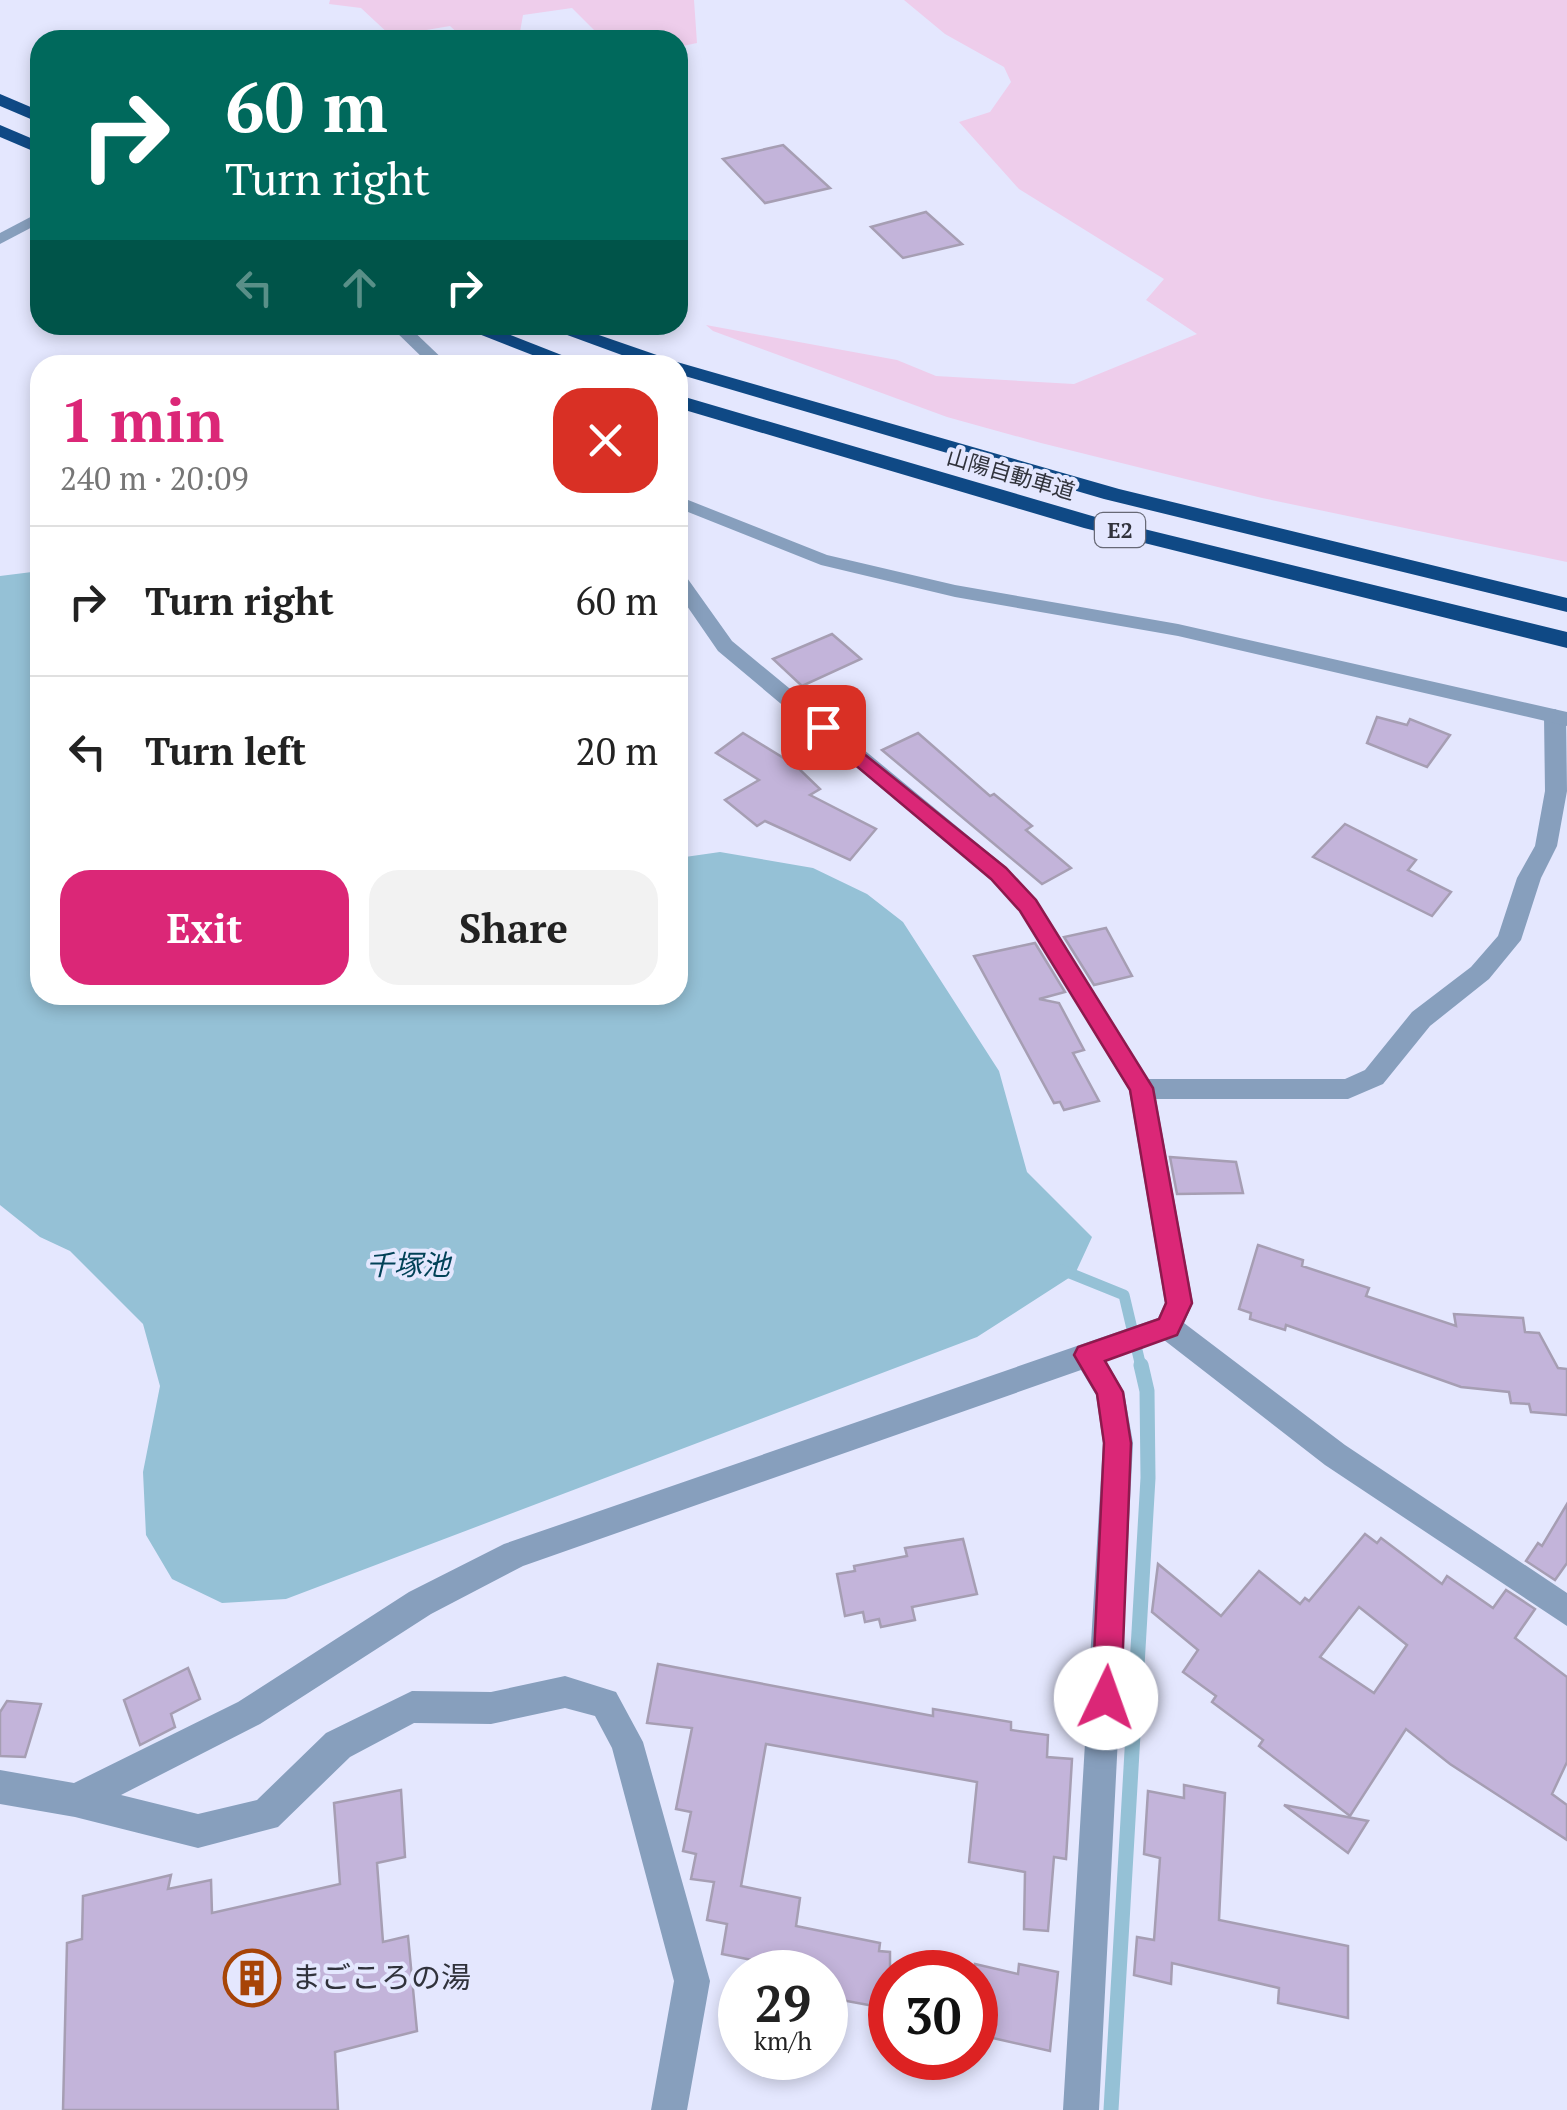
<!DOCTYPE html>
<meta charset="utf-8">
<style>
:root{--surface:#fff;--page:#f2f2f2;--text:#222;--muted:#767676;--line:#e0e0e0;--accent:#db2777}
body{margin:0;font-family:"PT Serif","Noto Sans JP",serif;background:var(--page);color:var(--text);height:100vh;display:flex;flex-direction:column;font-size:38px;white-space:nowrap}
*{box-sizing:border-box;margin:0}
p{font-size:32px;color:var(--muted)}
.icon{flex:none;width:55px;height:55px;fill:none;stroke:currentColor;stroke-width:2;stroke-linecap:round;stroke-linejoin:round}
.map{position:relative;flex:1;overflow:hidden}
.details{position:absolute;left:30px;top:355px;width:658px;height:650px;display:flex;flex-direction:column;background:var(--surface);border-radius:30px;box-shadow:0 5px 15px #0003}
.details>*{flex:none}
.top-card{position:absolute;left:30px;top:30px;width:658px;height:305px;border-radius:30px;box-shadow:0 5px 15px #0003;background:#00695c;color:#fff;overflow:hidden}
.speed{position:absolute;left:718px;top:1950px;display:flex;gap:20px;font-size:50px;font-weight:700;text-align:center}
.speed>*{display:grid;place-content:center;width:130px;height:130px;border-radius:50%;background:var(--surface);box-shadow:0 5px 15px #0003;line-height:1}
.speed small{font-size:25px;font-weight:400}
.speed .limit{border:15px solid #d22;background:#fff;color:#111}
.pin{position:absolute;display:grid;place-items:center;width:85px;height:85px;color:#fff;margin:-42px;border-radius:20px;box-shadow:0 5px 15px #0006}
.me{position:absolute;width:110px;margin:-55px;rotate:3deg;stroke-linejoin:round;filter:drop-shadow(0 0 8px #0008)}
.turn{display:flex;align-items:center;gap:35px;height:210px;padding:0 30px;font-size:45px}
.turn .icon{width:130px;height:130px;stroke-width:2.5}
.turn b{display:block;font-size:70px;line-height:85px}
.lanes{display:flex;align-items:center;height:95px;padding:0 30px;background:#0003;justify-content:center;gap:50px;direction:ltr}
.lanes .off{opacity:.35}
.round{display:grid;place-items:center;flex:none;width:105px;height:105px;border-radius:30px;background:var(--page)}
.headline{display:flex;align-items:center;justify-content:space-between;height:170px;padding:0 30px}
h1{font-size:60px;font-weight:700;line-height:75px;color:var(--accent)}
.cta{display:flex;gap:20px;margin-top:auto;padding:20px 30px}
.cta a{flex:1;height:115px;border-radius:30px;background:var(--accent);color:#fff;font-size:40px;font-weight:700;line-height:115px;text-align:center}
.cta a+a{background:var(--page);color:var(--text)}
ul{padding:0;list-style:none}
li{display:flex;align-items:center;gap:30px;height:150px;padding:0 30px;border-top:2px solid var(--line)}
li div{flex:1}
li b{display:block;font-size:38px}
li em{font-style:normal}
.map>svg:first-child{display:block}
.green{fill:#eecdeb}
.water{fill:#95c1d6}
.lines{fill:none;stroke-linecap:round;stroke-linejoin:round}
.stream-far1{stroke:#95c1d6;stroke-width:11}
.stream{stroke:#95c1d6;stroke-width:15}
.building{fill:#c3b4da;stroke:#a69eb3;stroke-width:2.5;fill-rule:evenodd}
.minor{fill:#879fbd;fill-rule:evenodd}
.tertiary{fill:#879fbd;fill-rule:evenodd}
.motorway{fill:#0f4985;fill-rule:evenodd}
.route{fill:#db2777;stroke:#8e194d;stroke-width:2.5}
.labels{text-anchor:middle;stroke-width:8;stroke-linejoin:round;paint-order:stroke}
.far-street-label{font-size:22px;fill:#31333c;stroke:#e4e7fe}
.shield{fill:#e4e7fe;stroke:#676976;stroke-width:2.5}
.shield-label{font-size:22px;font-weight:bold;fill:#31333c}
.water-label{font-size:28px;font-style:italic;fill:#014157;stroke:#e4e7fe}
.near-poi-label{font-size:30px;fill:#31333c;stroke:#e4e7fe;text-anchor:start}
</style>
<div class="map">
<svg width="1567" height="2110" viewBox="0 0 1567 2110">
<rect width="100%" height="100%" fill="#e4e7fe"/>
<g class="green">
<path d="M 330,0 L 694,0 L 697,43 L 678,47 L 678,40 L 604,40 L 572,8 L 523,15 L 520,32 L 525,40 L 512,40 L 501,30 L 463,38 L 450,26 L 391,36 L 361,8 L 329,4 Z"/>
<path d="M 904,0 L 1567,0 L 1567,562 L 1262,498 L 1041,443 L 947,417 L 713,331 L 706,325 L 897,360 L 936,376 L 1074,384 L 1197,334 L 1146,300 L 1164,279 L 1019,189 L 959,122 L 990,112 L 1011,82 L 1004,67 L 945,34 Z"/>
</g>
<path class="water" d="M 40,571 L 40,995 L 678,995 L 678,858 L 720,852 L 813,868 L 867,894 L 903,922 L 999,1071 L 1027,1172 L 1092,1237 L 1075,1274 L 977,1337 L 286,1599 L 222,1603 L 172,1579 L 146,1535 L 143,1472 L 160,1386 L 143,1324 L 70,1251 L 40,1237 L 0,1205 L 0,576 Z"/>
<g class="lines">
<path class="stream-far1" d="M 1062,1270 L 1124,1295 L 1141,1367"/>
<path class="stream" d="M 1111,2110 L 1148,1478 L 1147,1391 L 1141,1365"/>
</g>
<g class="building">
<path d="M 783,145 L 830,188 L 765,203 L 723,159 Z"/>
<path d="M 926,212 L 962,244 L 903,258 L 871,227 Z"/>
<path d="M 832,634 L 861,659 L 802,686 L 773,659 Z"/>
<path d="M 1377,717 L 1407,725 L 1410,719 L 1450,735 L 1427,767 L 1367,743 Z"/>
<path d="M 743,733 L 795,765 L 820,789 L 810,795 L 876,829 L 850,860 L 765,821 L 757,826 L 725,800 L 759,780 L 716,753 Z"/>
<path d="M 918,733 L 990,796 L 994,794 L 1032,826 L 1026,830 L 1071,868 L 1042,884 L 882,750 Z"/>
<path d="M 1345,824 L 1416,860 L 1408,870 L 1451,892 L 1432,916 L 1313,857 Z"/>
<path d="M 1106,928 L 1132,976 L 1094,985 L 1064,937 Z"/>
<path d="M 1035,943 L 1065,992 L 1039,999 L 1059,1003 L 1084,1050 L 1073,1053 L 1099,1101 L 1064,1110 L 1060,1102 L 1054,1103 L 974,956 Z"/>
<path d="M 1170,1157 L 1236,1162 L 1243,1193 L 1177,1194 Z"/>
<path d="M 1258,1245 L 1303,1260 L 1302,1266 L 1369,1288 L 1366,1296 L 1456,1326 L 1454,1314 L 1523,1318 L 1525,1332 L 1539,1333 L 1558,1368 L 1567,1369 L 1567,1415 L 1531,1412 L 1529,1404 L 1511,1403 L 1509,1392 L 1461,1387 L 1286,1325 L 1285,1330 L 1250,1319 L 1251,1313 L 1239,1309 Z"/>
<path d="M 1567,1504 L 1567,1563 L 1555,1580 L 1526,1561 L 1538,1543 L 1542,1546 Z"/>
<path d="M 1365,1534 L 1377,1543 L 1381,1538 L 1442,1584 L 1447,1576 L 1493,1608 L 1506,1590 L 1535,1609 L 1515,1638 L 1567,1677 L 1567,1762 L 1552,1794 L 1567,1805 L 1567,1840 L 1450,1764 L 1406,1729 L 1350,1816 L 1259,1746 L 1263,1740 L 1212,1702 L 1216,1696 L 1183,1672 L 1198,1650 L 1152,1612 L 1158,1564 L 1221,1616 L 1259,1571 L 1300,1604 L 1305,1598 L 1309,1601 ZM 1359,1607 L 1407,1645 L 1374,1693 L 1320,1657 Z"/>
<path d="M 963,1539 L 977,1594 L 912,1607 L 915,1620 L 881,1627 L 879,1619 L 865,1622 L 863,1612 L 845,1616 L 837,1574 L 855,1571 L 854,1566 L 907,1556 L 905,1548 Z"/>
<path d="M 658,1664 L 933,1716 L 933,1709 L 1011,1722 L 1011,1730 L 1048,1735 L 1047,1757 L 1072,1759 L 1066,1859 L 1054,1857 L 1048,1931 L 1024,1929 L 1025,1872 L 969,1862 L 977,1782 L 766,1744 L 741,1886 L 800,1898 L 796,1926 L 880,1943 L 879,1951 L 890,1952 L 890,2009 L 825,1997 L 825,1972 L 749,1972 L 752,1960 L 722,1954 L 727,1924 L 707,1920 L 714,1882 L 691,1879 L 696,1854 L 683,1851 L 691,1812 L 676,1809 L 692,1728 L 647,1723 Z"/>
<path d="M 188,1668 L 200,1699 L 171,1714 L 175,1727 L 140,1745 L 124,1700 Z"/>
<path d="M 7,1701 L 41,1704 L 25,1757 L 0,1756 L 0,1712 Z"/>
<path d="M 1184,1785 L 1225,1793 L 1219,1920 L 1348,1946 L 1348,2018 L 1278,2003 L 1279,1988 L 1172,1963 L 1171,1984 L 1134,1975 L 1137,1937 L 1154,1940 L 1160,1858 L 1144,1854 L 1148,1791 L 1184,1798 Z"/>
<path d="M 401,1790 L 405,1857 L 377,1863 L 383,1942 L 408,1936 L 417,2031 L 335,2052 L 338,2110 L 63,2110 L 67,1943 L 82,1939 L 83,1896 L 171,1875 L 168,1889 L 211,1880 L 212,1913 L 340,1884 L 334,1803 Z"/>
<path d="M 1284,1805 L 1368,1821 L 1348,1853 Z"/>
<path d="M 975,1964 L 1018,1974 L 1019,1964 L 1058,1972 L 1050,2051 L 975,2034 Z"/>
</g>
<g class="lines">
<path class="minor" d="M 678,573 L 685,575 L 732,641 L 1006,867 L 1036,899 L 1148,1079 L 1345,1079 L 1365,1070 L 1412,1012 L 1471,967 L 1498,936 L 1517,878 L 1535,846 L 1545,791 L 1544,716 L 1555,709 L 1566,716 L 1567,791 L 1557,846 L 1541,878 L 1521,940 L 1489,979 L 1430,1026 L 1383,1084 L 1348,1099 L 1156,1099 L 1193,1303 L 1184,1323 L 1345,1445 L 1567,1593 L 1567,1626 L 1325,1465 L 1164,1340 L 1106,1361 L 1124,1392 L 1133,1443 L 1099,2110 L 1063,2110 L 1103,1443 L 1096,1395 L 1081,1370 L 523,1566 L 431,1614 L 260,1724 L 121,1795 L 198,1814 L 257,1800 L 326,1733 L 412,1691 L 491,1692 L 565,1676 L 616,1692 L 643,1742 L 710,1981 L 687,2110 L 651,2110 L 674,1981 L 612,1748 L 595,1716 L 565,1708 L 491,1724 L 414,1723 L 350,1757 L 278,1827 L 198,1848 L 75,1817 L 0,1804 L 0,1770 L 74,1783 L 238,1702 L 409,1592 L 504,1544 L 1158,1318 L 1165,1303 L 1129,1090 L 1020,911 L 990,879 L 718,651 L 678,593 Z"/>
<g class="tertiary">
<path d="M 40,212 L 40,223 L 0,244 L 0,233 Z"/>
<path d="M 389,325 L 407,325 L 449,365 L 430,365 Z"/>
<path d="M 678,496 L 827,555 L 955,585 L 1178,624 L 1567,712 L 1567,726 L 1178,636 L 955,597 L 821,565 L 678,508 Z"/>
</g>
<g class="motorway">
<path d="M 0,94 L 40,111 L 40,123 L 0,106 Z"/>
<path d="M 0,125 L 40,142 L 40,154 L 0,137 Z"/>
<path d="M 456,325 L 485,325 L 587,365 L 558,365 Z"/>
<path d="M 540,325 L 570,325 L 677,362 L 1119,489 L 1567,598 L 1567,612 L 1104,499 L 678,374 L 678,365 L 649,365 Z"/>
<path d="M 678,395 L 1099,518 L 1567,632 L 1567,648 L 1084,528 L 678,408 Z"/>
</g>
</g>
<path class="route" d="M 823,721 L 1006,868 L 1036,900 L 1153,1088 L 1192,1303 L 1177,1335 L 1105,1361 L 1123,1392 L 1131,1443 L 1121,1698 L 1117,1709 L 1106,1713 L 1096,1709 L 1092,1698 L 1104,1443 L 1097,1394 L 1074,1355 L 1078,1347 L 1159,1319 L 1166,1303 L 1130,1090 L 1020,911 L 991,879 L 816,732 L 816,722 Z"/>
<defs>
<g id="building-ring" transform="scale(2.875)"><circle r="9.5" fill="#e4e7fe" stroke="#a74407" stroke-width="1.5"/><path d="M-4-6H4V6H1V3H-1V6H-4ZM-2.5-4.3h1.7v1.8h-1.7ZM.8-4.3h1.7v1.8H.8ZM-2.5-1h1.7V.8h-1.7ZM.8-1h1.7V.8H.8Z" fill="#a74407"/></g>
</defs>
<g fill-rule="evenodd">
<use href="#building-ring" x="252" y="1978"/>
</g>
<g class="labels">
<g class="far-street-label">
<text transform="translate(1011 474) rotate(16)" y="8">山陽自動車道</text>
</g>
<rect class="shield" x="1095" y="513" width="50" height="34" rx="8"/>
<g class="shield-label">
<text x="1120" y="538">E2</text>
</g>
<g class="water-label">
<text x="408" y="1275">千塚池</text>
</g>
<g class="near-poi-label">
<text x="291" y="1988">まごころの湯</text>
</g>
</g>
</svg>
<div class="speed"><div>29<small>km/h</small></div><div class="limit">30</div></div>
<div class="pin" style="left:823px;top:727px;background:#d93025"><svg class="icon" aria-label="arrive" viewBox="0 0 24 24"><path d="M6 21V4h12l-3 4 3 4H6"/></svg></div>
<svg class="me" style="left:1106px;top:1698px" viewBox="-20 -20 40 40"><circle r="19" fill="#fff"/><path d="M0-13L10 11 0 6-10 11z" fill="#db2777"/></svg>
<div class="top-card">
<div class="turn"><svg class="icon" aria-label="right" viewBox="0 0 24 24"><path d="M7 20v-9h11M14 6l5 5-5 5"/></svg><div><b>60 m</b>Turn right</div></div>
<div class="lanes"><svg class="icon off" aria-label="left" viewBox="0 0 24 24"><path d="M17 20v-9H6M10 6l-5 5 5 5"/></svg><svg class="icon off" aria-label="ahead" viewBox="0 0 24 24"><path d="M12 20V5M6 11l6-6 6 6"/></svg><svg class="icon" aria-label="right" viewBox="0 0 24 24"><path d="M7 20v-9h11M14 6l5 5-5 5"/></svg></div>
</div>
<section class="details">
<div class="headline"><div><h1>1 min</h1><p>240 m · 20:09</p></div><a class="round" style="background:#d93025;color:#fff"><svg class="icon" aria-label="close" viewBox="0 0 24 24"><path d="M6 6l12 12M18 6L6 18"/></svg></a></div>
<ul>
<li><svg class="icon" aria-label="right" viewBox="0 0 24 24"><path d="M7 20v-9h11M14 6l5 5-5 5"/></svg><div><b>Turn right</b></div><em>60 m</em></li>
<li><svg class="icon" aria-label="left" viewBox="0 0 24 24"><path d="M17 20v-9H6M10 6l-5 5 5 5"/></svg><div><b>Turn left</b></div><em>20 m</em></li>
</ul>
<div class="cta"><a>Exit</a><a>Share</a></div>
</section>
</div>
